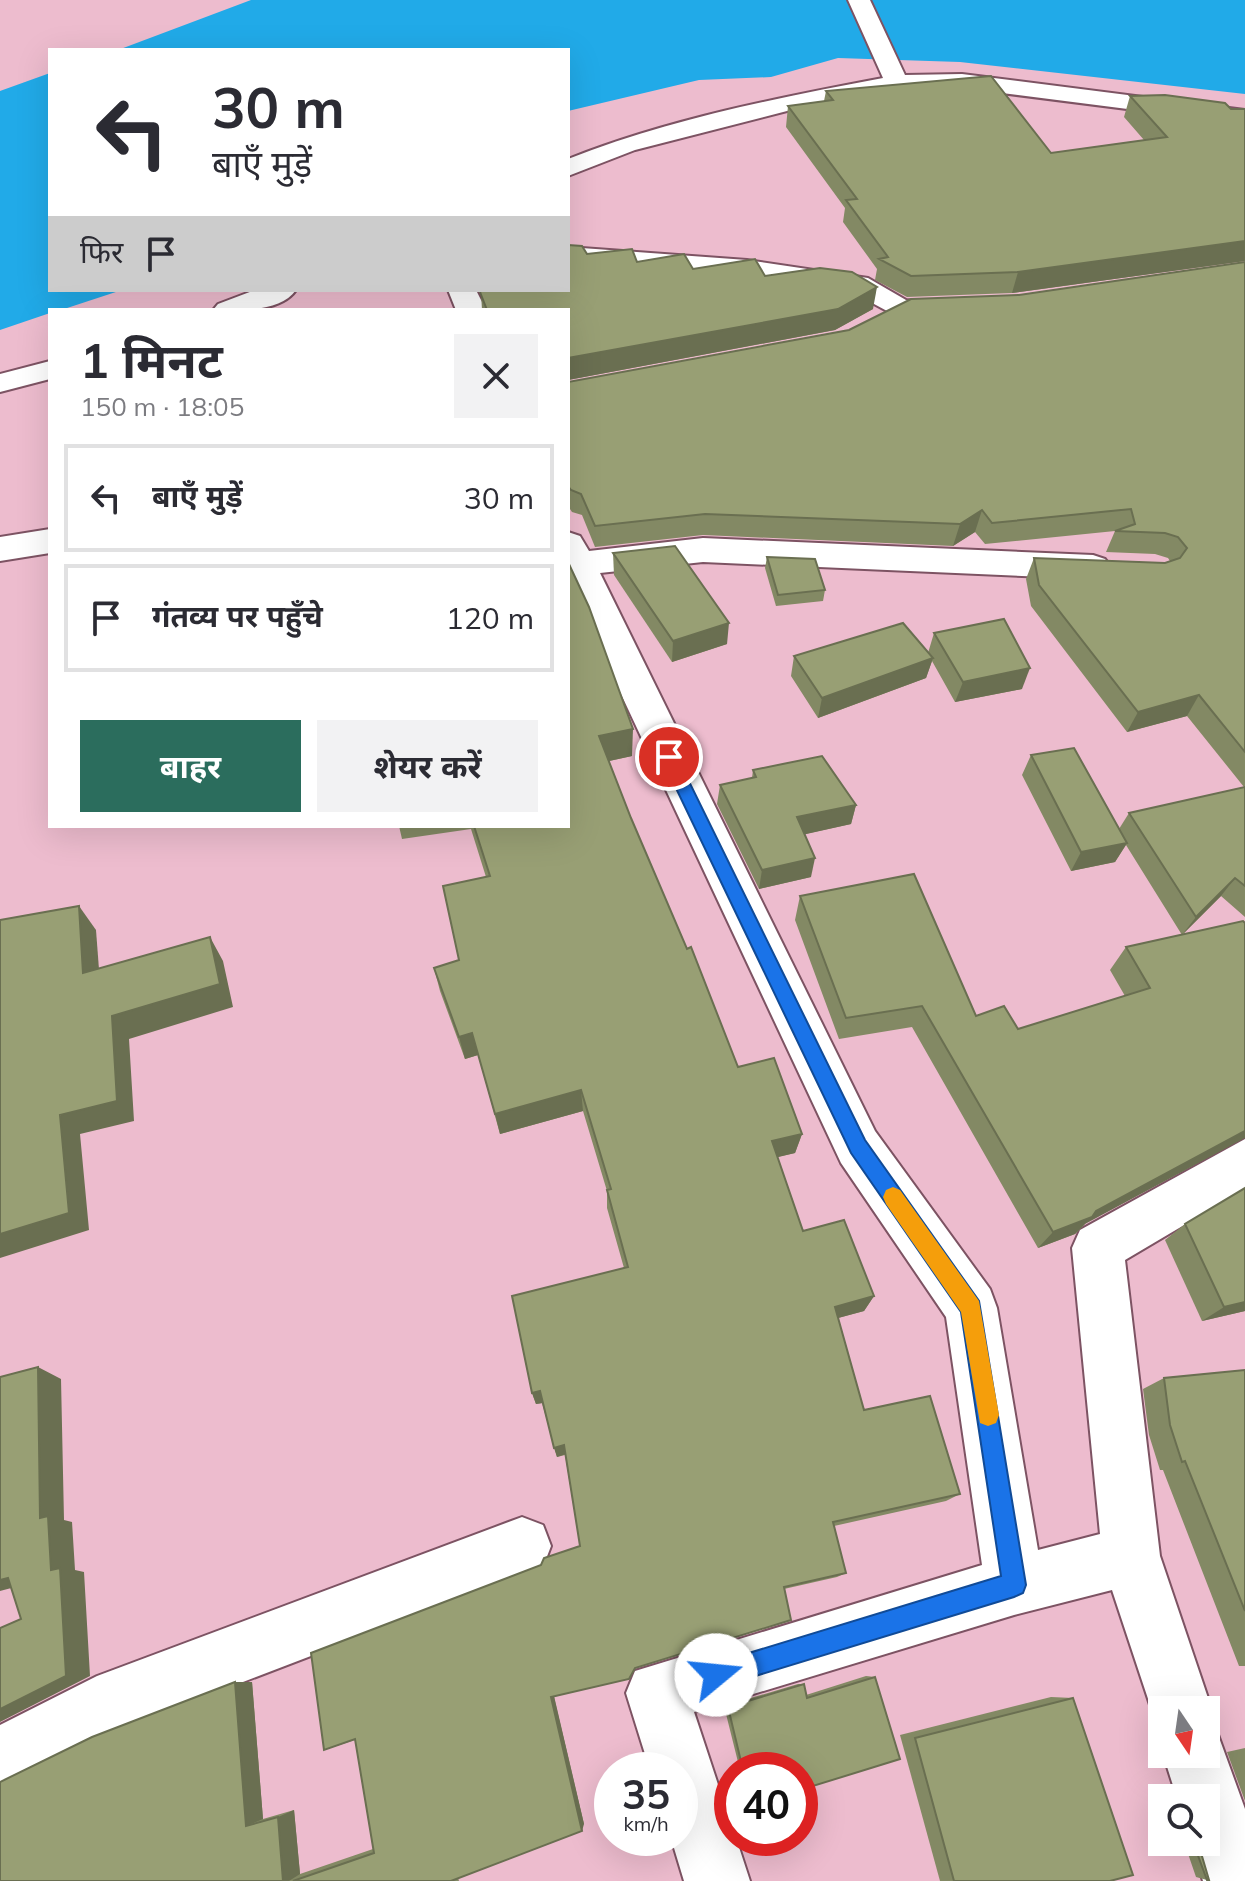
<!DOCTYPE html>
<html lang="hi">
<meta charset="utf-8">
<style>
:root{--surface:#fff;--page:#f2f2f3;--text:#2b2b33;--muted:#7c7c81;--line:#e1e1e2;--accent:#2b6d5d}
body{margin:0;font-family:Mulish,"Noto Sans Devanagari",sans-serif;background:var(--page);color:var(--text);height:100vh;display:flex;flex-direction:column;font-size:30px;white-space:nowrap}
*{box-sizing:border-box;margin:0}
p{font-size:26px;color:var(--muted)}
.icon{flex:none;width:44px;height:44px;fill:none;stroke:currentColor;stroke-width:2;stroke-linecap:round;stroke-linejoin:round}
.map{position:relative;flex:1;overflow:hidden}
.side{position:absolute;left:48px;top:308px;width:522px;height:520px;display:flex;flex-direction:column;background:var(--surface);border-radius:0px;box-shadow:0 8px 32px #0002}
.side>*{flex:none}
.top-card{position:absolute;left:48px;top:48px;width:522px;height:244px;border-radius:0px;box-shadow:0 8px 32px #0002;background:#fff;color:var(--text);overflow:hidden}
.needle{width:52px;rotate:167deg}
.tools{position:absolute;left:1148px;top:1696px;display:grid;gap:16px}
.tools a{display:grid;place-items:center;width:72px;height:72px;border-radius:0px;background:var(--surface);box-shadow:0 8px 32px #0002;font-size:40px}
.speed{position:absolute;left:594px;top:1752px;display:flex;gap:16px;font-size:40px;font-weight:700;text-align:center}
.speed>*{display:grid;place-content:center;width:104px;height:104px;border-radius:50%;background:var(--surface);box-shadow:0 8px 32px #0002;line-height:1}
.speed small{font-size:20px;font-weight:400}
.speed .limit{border:12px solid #d22;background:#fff;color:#111}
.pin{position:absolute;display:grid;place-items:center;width:68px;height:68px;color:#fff;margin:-34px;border:4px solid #fff;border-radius:50%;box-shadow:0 2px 8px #0007}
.me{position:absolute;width:88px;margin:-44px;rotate:73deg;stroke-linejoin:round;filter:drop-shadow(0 0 6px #0008)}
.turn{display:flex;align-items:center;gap:28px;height:168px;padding:0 32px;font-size:36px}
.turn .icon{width:104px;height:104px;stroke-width:2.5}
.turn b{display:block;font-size:56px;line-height:68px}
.then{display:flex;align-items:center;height:76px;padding:0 32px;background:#0003;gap:16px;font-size:30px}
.round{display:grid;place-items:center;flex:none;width:84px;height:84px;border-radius:0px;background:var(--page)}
.head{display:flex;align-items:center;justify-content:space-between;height:136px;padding:0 32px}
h1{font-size:48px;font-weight:700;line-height:60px}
.button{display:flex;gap:16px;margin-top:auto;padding:16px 32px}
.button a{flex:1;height:92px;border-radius:0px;background:var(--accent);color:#fff;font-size:32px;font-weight:700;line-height:92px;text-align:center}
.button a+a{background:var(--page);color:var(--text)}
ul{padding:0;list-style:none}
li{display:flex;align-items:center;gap:24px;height:108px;margin:0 16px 12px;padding:0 16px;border:4px solid var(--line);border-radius:0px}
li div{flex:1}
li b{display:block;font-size:30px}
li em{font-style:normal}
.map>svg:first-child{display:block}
.water{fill:#21aae8}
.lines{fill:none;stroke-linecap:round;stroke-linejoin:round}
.minor-casing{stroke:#7d5363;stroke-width:4}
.minor{fill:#fff;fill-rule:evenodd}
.wall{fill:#838964}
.shaded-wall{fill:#6a6f51}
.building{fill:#989f74;stroke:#6a6f51;stroke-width:2}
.route{fill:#1a73e8;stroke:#114b97;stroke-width:2}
.slow{fill:#f59e0b}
</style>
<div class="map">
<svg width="1245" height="1881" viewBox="0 0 1245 1881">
<rect width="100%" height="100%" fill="#edbcce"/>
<g class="water">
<path d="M 251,0 L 1245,0 L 1245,94 L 960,62 L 838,58 L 771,77 L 699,80 L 568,111 L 568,50 L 118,50 Z"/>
<path d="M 50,73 L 50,290 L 122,290 L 61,310 L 50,310 L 50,313 L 0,330 L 0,91 Z"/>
</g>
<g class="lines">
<g class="minor-casing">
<g id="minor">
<path d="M 848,0 L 870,0 L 905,75 L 962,74 L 1245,110 L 1245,124 L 962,88 L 897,89 L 787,111 L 635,150 L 568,176 L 568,159 C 669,119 777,98 883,78 Z"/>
<path d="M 568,247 L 747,260 L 868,278 L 906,300 L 967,301 L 972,307 L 967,313 L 900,318 L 850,291 L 747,276 L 568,263 Z"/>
<path d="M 255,290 L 296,290 C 280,313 238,310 213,310 L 218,304 Z"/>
<path d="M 448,290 L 476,290 L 486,310 L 456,310 Z"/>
<path d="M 50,361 L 50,379 L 0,392 L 0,374 Z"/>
<path d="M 50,529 L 50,553 L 0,561 L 0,537 Z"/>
<path d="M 568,532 L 580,536 L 589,551 L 703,538 L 1093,555 L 1105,559 L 1111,567 L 1105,575 L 1093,579 L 703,562 L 600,573 L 875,1131 L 990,1289 L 997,1308 L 1038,1550 L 1100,1534 L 1072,1248 L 1080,1230 L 1245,1139 L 1245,1189 L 1125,1260 L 1160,1556 L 1212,1710 L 1206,1724 L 1206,1710 L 1162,1710 L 1162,1733 L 1159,1732 L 1112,1590 L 1014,1615 L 694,1712 L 732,1827 L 732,1838 L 736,1838 L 750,1881 L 684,1881 L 671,1838 L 680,1838 L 680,1770 L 650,1770 L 626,1693 L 635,1671 L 982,1565 L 946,1317 L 841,1163 L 568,581 Z"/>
<path d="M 522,1517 L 543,1525 L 551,1546 L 543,1567 L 115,1731 L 0,1791 L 0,1725 L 97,1676 Z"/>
<path d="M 1206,1727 L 1217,1732 L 1245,1809 L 1245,1881 L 1203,1881 L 1191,1842 L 1206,1842 L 1206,1798 L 1177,1798 L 1163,1754 L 1206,1754 Z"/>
</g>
</g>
<use href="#minor" class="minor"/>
</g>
<g class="wall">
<path d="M 826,91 L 1051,153 L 1144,140 L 1124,117 L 1130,96 L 1231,109 L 1245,109 L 1245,261 L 1012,293 L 907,297 L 875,280 L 877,269 L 843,222 L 845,208 L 786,127 L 788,106 L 824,101 Z"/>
<path d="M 587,254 L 693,269 L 765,276 L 873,309 L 835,330 L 568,380 L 568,310 L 482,310 L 481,293 L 479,290 L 568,290 Z"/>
<path d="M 1245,262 L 1245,917 L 1221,896 L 1182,935 L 1085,1224 L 1075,1234 L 1038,1248 L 912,1027 L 839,1039 L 795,920 L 800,896 L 976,1016 L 1018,1029 L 1125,996 L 1110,970 L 1126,947 L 1182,935 L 1126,845 L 1115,862 L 1071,871 L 1022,775 L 1031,755 L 1119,829 L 1129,813 L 1244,787 L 1187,716 L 1127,732 L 1031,606 L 1026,579 L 1034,558 L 1165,563 L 1170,561 L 1168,558 L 1155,554 L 1106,552 L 1115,531 L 985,544 L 975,532 L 953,546 L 703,535 L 595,547 L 582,515 L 572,512 L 568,506 L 568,382 L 849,330 L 1019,295 Z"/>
<path d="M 613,553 L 727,644 L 672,662 L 614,575 Z"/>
<path d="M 767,557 L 825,590 L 823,601 L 776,606 L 765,568 Z"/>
<path d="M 568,562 L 632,756 L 609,761 L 631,818 L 738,1067 L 802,1134 L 795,1153 L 777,1157 L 803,1231 L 874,1296 L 864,1311 L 838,1318 L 864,1410 L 960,1494 L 946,1501 L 834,1526 L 846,1573 L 837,1577 L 784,1589 L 635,1668 L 554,1697 L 584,1824 L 458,1878 L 459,1881 L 0,1881 L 252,1682 L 263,1819 L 294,1810 L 300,1874 L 373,1849 L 355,1740 L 324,1750 L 541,1565 L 580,1546 L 565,1455 L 557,1457 L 542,1403 L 536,1404 L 532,1393 L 624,1268 L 607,1208 L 607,1191 L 583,1111 L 500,1134 L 478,1055 L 465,1059 L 440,991 L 434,968 L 459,960 L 486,877 L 471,829 L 402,839 L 399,826 L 568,826 Z"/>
<path d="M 934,633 L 1022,689 L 955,702 L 932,661 L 926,678 L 818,718 L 791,676 L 794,656 L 928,653 Z"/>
<path d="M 753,770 L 856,805 L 851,824 L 805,834 L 811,877 L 759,889 L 717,804 L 720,785 L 752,778 Z"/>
<path d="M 1245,1188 L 1245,1311 L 1202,1321 L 1165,1240 L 1185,1224 Z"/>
<path d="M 1245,1370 L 1245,1666 L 1239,1666 L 1163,1470 L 1160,1470 L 1149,1435 L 1143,1389 L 1164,1378 Z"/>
<path d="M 866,1676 L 875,1677 L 800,1770 L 740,1770 L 724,1706 L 798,1684 L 804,1684 L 806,1695 Z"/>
<path d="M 1051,1697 L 1073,1698 L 1110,1881 L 940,1881 L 900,1735 Z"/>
<path d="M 1245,1748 L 1245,1801 L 1227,1752 Z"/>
<path d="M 1206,1802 L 1214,1803 L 1214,1842 L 1202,1842 L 1199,1846 L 1209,1880 L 1207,1880 L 1196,1877 L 1184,1842 L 1206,1842 Z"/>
</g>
<g class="shaded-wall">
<path d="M 1245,241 L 1245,261 L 1012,293 L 1018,272 Z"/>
<path d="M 877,287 L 873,309 L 835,330 L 568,380 L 568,358 Z"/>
<path d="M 982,510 L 975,532 L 953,546 L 960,524 Z"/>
<path d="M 729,623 L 727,644 L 672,662 L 673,641 Z"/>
<path d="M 933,658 L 926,678 L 818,718 L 822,698 Z"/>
<path d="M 1030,668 L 1022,689 L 955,702 L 963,682 Z"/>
<path d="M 1199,695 L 1187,716 L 1127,732 L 1138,712 Z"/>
<path d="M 633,729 L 632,756 L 600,763 L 599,736 Z"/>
<path d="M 856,805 L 851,824 L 793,837 L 797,817 Z"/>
<path d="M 1127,843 L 1115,862 L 1071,871 L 1081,852 Z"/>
<path d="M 815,858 L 811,877 L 759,889 L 762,870 Z"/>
<path d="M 1235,878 L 1221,896 L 1182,935 L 1196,917 Z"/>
<path d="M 79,906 L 96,930 L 101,996 L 83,973 Z"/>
<path d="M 210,937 L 223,961 L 233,1007 L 129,1039 L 134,1121 L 80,1134 L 89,1230 L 0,1258 L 0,1234 L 112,1016 Z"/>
<path d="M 472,1033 L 478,1055 L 465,1059 L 459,1037 Z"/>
<path d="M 581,1090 L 583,1111 L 500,1134 L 495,1114 Z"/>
<path d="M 1245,1131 L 1245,1138 L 1085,1224 L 1075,1234 L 1038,1248 L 1053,1232 Z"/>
<path d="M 802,1134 L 795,1153 L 766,1160 L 772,1141 Z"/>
<path d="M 874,1296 L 864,1311 L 827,1321 L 835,1307 Z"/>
<path d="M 1245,1302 L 1245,1311 L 1202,1321 L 1224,1307 Z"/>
<path d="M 38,1367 L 61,1379 L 64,1520 L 72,1522 L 75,1570 L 84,1572 L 90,1676 L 0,1722 L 0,1709 L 51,1570 L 40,1518 Z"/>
<path d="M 540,1391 L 543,1403 L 536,1404 L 532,1393 Z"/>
<path d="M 564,1445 L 566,1454 L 557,1457 L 554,1448 Z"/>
<path d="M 8,1578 L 34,1582 L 0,1591 L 0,1580 Z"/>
<path d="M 235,1682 L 252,1682 L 263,1819 L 246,1826 Z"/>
<path d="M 554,1696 L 584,1824 L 582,1831 L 551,1697 Z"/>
<path d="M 294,1810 L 300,1874 L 289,1881 L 283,1881 L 278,1817 Z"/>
</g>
<g class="building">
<path d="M 991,76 L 1051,153 L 1167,137 L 1130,96 L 1165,95 L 1225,103 L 1231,109 L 1245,109 L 1245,241 L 1018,272 L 911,276 L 879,259 L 888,257 L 846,200 L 857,199 L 788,106 L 833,100 L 826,91 Z"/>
<path d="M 568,245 L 582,246 L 587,254 L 632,249 L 637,262 L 684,254 L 693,269 L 755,259 L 765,276 L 820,268 L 852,272 L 877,287 L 838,309 L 568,358 L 568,310 L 487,310 L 480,292 L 483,290 L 568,290 Z"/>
<path d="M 1245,262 L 1245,752 L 1199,695 L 1138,712 L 1039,585 L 1034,558 L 1165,563 L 1180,558 L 1187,548 L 1178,537 L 1165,533 L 1115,531 L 1135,524 L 1131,509 L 992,523 L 982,510 L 960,524 L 705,514 L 595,526 L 581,494 L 571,490 L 568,486 L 568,382 L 849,330 L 911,299 L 1019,295 Z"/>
<path d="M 675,546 L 729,623 L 673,641 L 613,553 Z"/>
<path d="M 767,557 L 815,559 L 825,590 L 778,595 Z"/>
<path d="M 568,562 L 589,607 L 633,729 L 599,736 L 631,818 L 687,949 L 691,947 L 738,1067 L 774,1058 L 802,1134 L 772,1141 L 803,1231 L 844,1220 L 874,1296 L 835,1307 L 864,1410 L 930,1396 L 960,1494 L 833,1522 L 846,1573 L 784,1587 L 791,1620 L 635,1668 L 629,1679 L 551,1697 L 582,1831 L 451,1881 L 293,1881 L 374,1853 L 355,1739 L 324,1750 L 311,1653 L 541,1565 L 544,1558 L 580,1546 L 564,1445 L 554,1448 L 540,1391 L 532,1393 L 512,1296 L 628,1267 L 607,1190 L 611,1189 L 581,1090 L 495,1114 L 472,1033 L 459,1037 L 434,968 L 459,960 L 443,886 L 490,876 L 474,826 L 568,826 Z"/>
<path d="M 1004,619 L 1030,668 L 963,682 L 934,633 Z"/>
<path d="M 903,623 L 933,658 L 822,698 L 794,656 Z"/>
<path d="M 1074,748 L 1127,843 L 1081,852 L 1031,755 Z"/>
<path d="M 822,756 L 856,805 L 797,817 L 815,858 L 762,870 L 720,785 L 756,777 L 753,770 Z"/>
<path d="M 1245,787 L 1245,886 L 1235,878 L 1196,917 L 1129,813 Z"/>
<path d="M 914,874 L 976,1016 L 1004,1006 L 1018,1029 L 1150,988 L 1126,947 L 1243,921 L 1245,923 L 1245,1131 L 1096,1211 L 1092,1217 L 1053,1232 L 922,1006 L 846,1018 L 800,896 Z"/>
<path d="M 79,906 L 83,973 L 210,937 L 220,984 L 112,1016 L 117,1101 L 60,1115 L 69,1213 L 0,1234 L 0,920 Z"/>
<path d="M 1245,1188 L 1245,1302 L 1224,1307 L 1185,1224 Z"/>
<path d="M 38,1367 L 40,1518 L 48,1516 L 51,1570 L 60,1568 L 66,1676 L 0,1709 L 0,1628 L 21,1619 L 8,1578 L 0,1580 L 0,1377 Z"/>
<path d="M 1245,1370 L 1245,1611 L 1185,1461 L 1182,1462 L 1170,1425 L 1164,1378 Z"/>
<path d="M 875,1677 L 900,1759 L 800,1790 L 800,1770 L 743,1770 L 728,1707 L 804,1684 L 807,1698 Z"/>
<path d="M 235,1682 L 246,1826 L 278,1817 L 283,1881 L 0,1881 L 0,1782 L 92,1737 Z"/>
<path d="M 1073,1698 L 1133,1875 L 1110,1881 L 954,1881 L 915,1738 Z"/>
<path d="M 1214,1803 L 1214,1842 L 1202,1842 L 1199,1846 L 1209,1880 L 1207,1880 L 1193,1842 L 1206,1842 L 1206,1804 Z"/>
</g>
<path class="route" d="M 669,751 L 677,757 L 865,1140 L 979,1301 L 1026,1585 L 1023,1593 L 1014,1597 L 716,1688 L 707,1684 L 704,1675 L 707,1666 L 716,1663 L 1001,1576 L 961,1312 L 851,1153 L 661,757 Z"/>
<path class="slow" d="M 893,1187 L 900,1190 L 979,1301 L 999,1415 L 996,1423 L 988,1426 L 980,1423 L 961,1312 L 886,1204 L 883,1197 L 886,1190 Z"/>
</svg>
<div class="tools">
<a><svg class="needle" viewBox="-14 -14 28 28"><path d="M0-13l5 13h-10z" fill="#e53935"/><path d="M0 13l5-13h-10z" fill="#7c7c81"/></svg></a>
<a><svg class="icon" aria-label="search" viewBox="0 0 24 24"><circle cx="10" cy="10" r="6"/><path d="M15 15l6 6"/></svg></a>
</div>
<div class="speed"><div>35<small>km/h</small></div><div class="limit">40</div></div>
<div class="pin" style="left:669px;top:757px;background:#d93025"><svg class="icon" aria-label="arrive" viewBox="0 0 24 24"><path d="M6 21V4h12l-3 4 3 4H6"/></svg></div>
<svg class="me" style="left:716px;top:1675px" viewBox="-20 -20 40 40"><circle r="19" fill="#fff"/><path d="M0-13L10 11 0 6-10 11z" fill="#1a73e8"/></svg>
<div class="top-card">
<div class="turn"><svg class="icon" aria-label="left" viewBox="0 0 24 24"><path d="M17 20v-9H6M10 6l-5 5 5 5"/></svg><div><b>30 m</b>बाएँ मुड़ें</div></div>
<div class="then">फिर<svg class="icon" aria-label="arrive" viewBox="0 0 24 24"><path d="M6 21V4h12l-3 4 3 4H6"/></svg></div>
</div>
<section class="side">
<div class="head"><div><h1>1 मिनट</h1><p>150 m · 18:05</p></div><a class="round"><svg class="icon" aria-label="close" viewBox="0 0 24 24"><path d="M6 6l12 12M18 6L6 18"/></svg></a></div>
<ul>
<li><svg class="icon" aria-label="left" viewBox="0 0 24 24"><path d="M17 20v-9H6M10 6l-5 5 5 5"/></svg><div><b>बाएँ मुड़ें</b></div><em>30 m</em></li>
<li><svg class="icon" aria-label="arrive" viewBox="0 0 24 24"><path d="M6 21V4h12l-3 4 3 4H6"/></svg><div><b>गंतव्य पर पहुँचे</b></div><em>120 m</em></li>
</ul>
<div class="button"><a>बाहर</a><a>शेयर करें</a></div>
</section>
</div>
